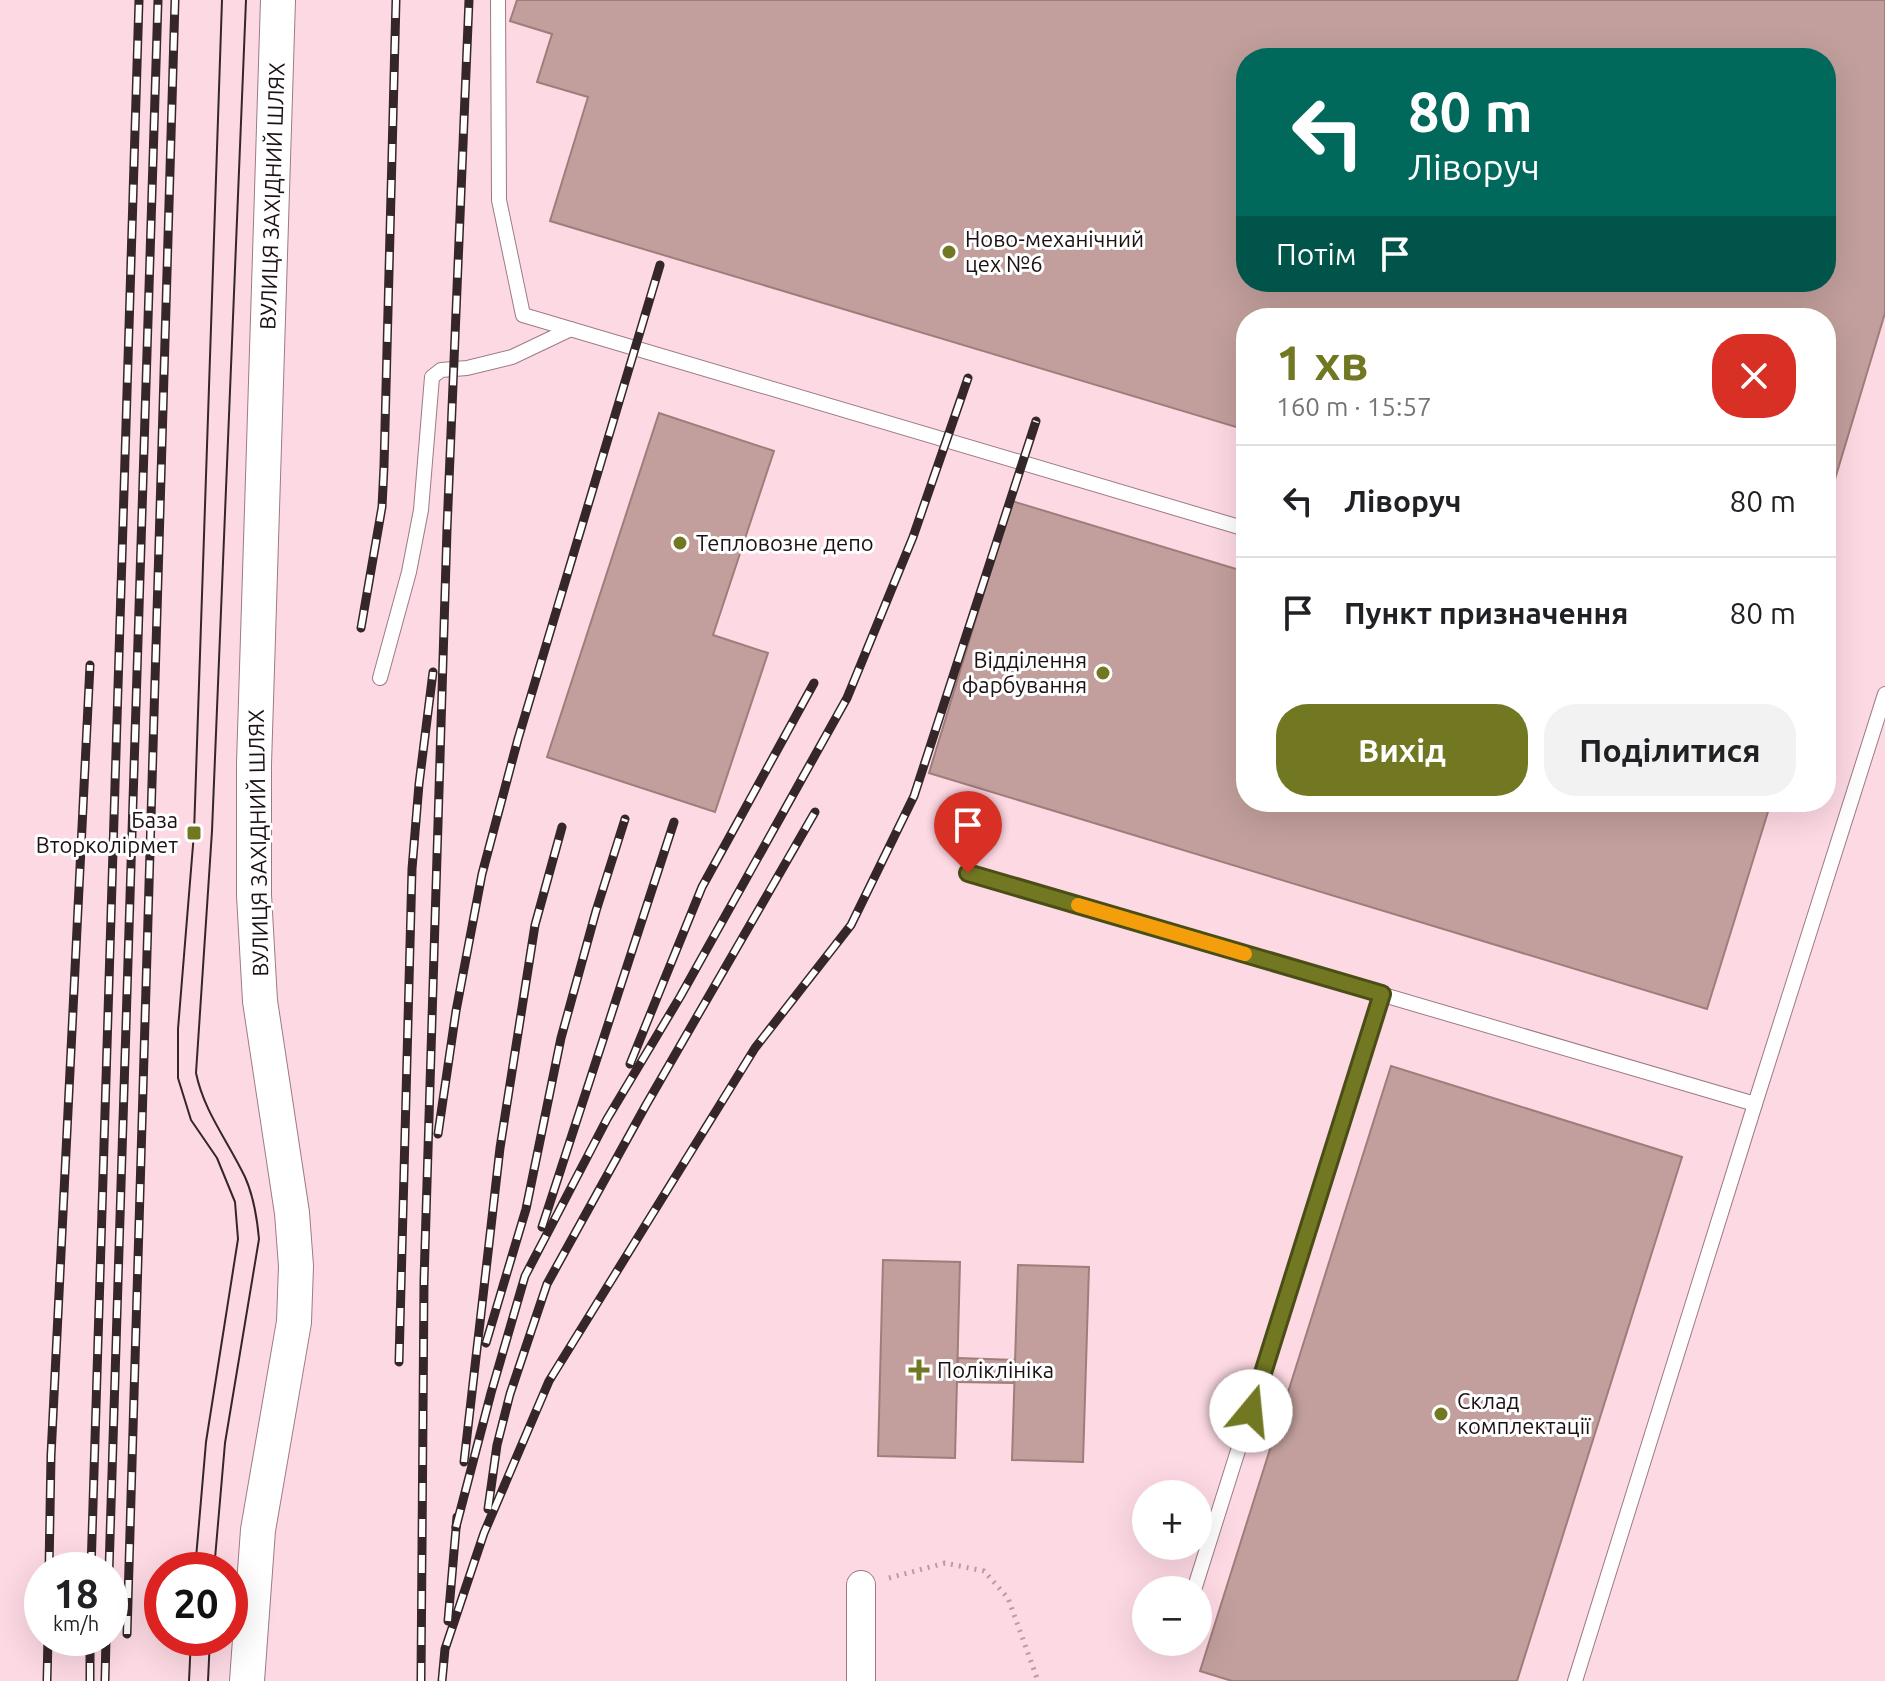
<!DOCTYPE html>
<html lang="uk">
<meta charset="utf-8">
<style>
:root{--surface:#fff;--page:#f2f2f2;--text:#202124;--muted:#757577;--line:#e0e0e0;--accent:#727822}
body{margin:0;font-family:Ubuntu,sans-serif;background:var(--page);color:var(--text);height:100vh;display:flex;flex-direction:column;font-size:30px;white-space:nowrap}
*{box-sizing:border-box;margin:0}
p{font-size:26px;color:var(--muted)}
.icon{flex:none;width:44px;height:44px;fill:none;stroke:currentColor;stroke-width:2;stroke-linecap:round;stroke-linejoin:round}
.map{position:relative;flex:1;overflow:hidden}
.details{position:absolute;left:1236px;top:308px;width:600px;height:504px;display:flex;flex-direction:column;background:var(--surface);border-radius:32px;box-shadow:0 8px 32px #0002}
.details>*{flex:none}
.guide{position:absolute;left:1236px;top:48px;width:600px;height:244px;border-radius:32px;box-shadow:0 8px 32px #0002;background:#00695c;color:#fff;overflow:hidden}
.buttons{position:absolute;left:1132px;top:1480px;display:grid;gap:16px}
.buttons a{display:grid;place-items:center;width:80px;height:80px;border-radius:50%;background:var(--surface);box-shadow:0 8px 32px #0002;font-size:40px}
.speed{position:absolute;left:24px;top:1552px;display:flex;gap:16px;font-size:40px;font-weight:700;text-align:center}
.speed>*{display:grid;place-content:center;width:104px;height:104px;border-radius:50%;background:var(--surface);box-shadow:0 8px 32px #0002;line-height:1}
.speed small{font-size:20px;font-weight:400}
.speed .limit{border:12px solid #d22;background:#fff;color:#111}
.pin{position:absolute;display:grid;place-items:center;width:68px;height:68px;color:#fff;margin:-82px -34px;border-radius:50% 50% 50% 0;rotate:-45deg;box-shadow:0 0 8px #0007}
.pin .icon{rotate:45deg}
.me{position:absolute;width:88px;margin:-44px;rotate:17deg;stroke-linejoin:round;filter:drop-shadow(0 0 6px #0008)}
.turn{display:flex;align-items:center;gap:28px;height:168px;padding:0 40px;font-size:36px}
.turn .icon{width:104px;height:104px;stroke-width:2.5}
.turn b{display:block;font-size:56px;line-height:68px}
.then{display:flex;align-items:center;height:76px;padding:0 40px;background:#0003;gap:16px;font-size:30px}
.round{display:grid;place-items:center;flex:none;width:84px;height:84px;border-radius:32px;background:var(--page)}
.overview{display:flex;align-items:center;justify-content:space-between;height:136px;padding:0 40px}
h1{font-size:48px;font-weight:700;line-height:60px;color:var(--accent)}
.button{display:flex;gap:16px;margin-top:auto;padding:16px 40px}
.button a{flex:1;height:92px;border-radius:32px;background:var(--accent);color:#fff;font-size:32px;font-weight:700;line-height:92px;text-align:center}
.button a+a{background:var(--page);color:var(--text)}
ul{padding:0;list-style:none}
li{display:flex;align-items:center;gap:24px;height:112px;padding:0 40px;border-top:2px solid var(--line)}
li div{flex:1}
li b{display:block;font-size:30px}
li em{font-style:normal}
.map>svg:first-child{display:block}
.building{fill:#c29f9c;stroke:#9e7d7a;stroke-width:2;fill-rule:evenodd}
.lines{fill:none;stroke-linecap:round;stroke-linejoin:round}
.service-casing{stroke:#9c7b84;stroke-width:16}
.minor-casing{stroke:#9c7b84;stroke-width:30}
.tertiary-casing{stroke:#9c7b84;stroke-width:36}
.path{stroke:#b99ca4;stroke-width:5;stroke-dasharray:2 6;stroke-linecap:butt}
.service{stroke:#fff;stroke-width:14}
.minor{stroke:#fff;stroke-width:28}
.tertiary{stroke:#fff;stroke-width:34}
.tram{stroke:#35262a;stroke-width:2}
.rail-casing{stroke:#35262a;stroke-width:9}
.rail{stroke:#fff;stroke-width:6;stroke-dasharray:18;stroke-linecap:butt}
.route-casing{stroke:#4a4e16;stroke-width:20}
.route{stroke:#727822;stroke-width:14}
.slow{stroke:#f59e0b;stroke-width:14}
.poi-dot{fill:#727822;stroke:#fff;stroke-width:3}
.labels{text-anchor:middle;stroke-width:6;stroke-linejoin:round;paint-order:stroke}
.street-label{font-size:22px;fill:#1c1013;stroke:#fff}
.poi-label{font-size:22px;fill:#1c1013;stroke:#fff;text-anchor:start}
</style>
<div class="map">
<svg width="1885" height="1681" viewBox="0 0 1885 1681">
<rect width="100%" height="100%" fill="#fdd9e3"/>
<g class="building">
<path d="M 517,0 L 1885,0 L 1885,313 L 1826,509 L 1826,318 L 1246,318 L 1246,430 L 550,221 L 588,97 L 537,82 L 552,34 L 510,21 ZM 1246,58 L 1826,58 L 1826,282 L 1246,282 Z"/>
<path d="M 659,413 L 774,451 L 713,635 L 768,653 L 715,812 L 547,757 Z"/>
<path d="M 1012,501 L 1246,572 L 1246,802 L 1771,802 L 1707,1009 L 929,773 Z"/>
<path d="M 1391,1066 L 1682,1157 L 1517,1681 L 1232,1681 L 1200,1671 Z"/>
<path d="M 883,1260 L 960,1262 L 955,1458 L 878,1456 Z"/>
<path d="M 1018,1265 L 1089,1267 L 1083,1462 L 1012,1460 Z"/>
<path d="M 958,1358 L 1015,1360 L 1014,1383 L 957,1382 Z"/>
</g>
<g class="lines">
<g class="service-casing">
<g id="service">
<path d="M 498,0 L 499,200 L 523,315 L 1246,529"/>
<path d="M 380,678 L 409,572 L 421,510 L 432,377 L 441,370 L 467,368 L 512,357 L 571,329"/>
<path d="M 968,873 L 1755,1104 L 1885,694"/>
<path d="M 1194,1590 L 1382,994"/>
<path d="M 1575,1681 L 1755,1104"/>
</g>
</g>
<g class="minor-casing">
<path id="minor" d="M 861,1585 L 861,1681"/>
</g>
<g class="tertiary-casing">
<path id="tertiary" d="M 247,1681 L 258,1530 L 294,1322 L 296,1266 L 292,1213 L 260,1001 L 254,895 L 254,764 L 278,0"/>
</g>
<path class="path" d="M 889,1578 L 945,1563 L 984,1571 L 1008,1598 L 1038,1681"/>
<use href="#service" class="service"/>
<use href="#minor" class="minor"/>
<use href="#tertiary" class="tertiary"/>
<g class="tram">
<path d="M 195,1570 L 206,1442 L 238,1239 L 235,1202 L 217,1158 L 191,1120 L 178,1078 L 178,1029 L 194,833 L 222,0"/>
<path d="M 214,1570 L 225,1443 L 259,1239 C 257,1217 254,1197 245,1177 C 228,1141 204,1112 196,1073 L 212,831 L 246,0"/>
<path d="M 189,1681 L 191,1638"/>
<path d="M 208,1681 L 210,1638"/>
</g>
<g class="rail-casing">
<g id="rail">
<path d="M 361,628 L 382,507 L 384,466 L 396,0"/>
<path d="M 630,1064 L 702,887 L 814,683"/>
<path d="M 438,1134 L 456,1011 L 482,874 L 518,739 L 660,265"/>
<path d="M 542,1227 L 674,822"/>
<path d="M 486,1343 L 526,1209 L 561,1038 L 596,911 L 625,819"/>
<path d="M 399,1362 L 412,869 L 419,784 L 433,672"/>
<path d="M 464,1462 L 500,1148 L 535,925 L 562,827"/>
<path d="M 488,1509 L 497,1445 L 510,1394 L 547,1284 L 646,1105 L 815,812"/>
<path d="M 456,1527 L 491,1393 L 525,1276 L 607,1119 L 680,997 L 847,698 L 913,537 L 968,378"/>
<path d="M 49,1570 L 51,1456 L 90,665"/>
<path d="M 91,1570 L 139,0"/>
<path d="M 109,1570 L 158,0"/>
<path d="M 448,1621 L 457,1517"/>
<path d="M 127,1634 L 175,0"/>
<path d="M 47,1681 L 48,1638"/>
<path d="M 90,1681 L 90,1638"/>
<path d="M 105,1681 L 106,1638"/>
<path d="M 421,1681 L 424,1281 L 447,529 L 469,0"/>
<path d="M 442,1681 L 445,1649 L 484,1533 L 549,1381 L 755,1048 L 851,925 L 914,796 L 1036,421"/>
</g>
</g>
<use href="#rail" class="rail"/>
</g>
<g class="lines">
<g class="route-casing">
<path id="route" d="M 968,873 L 1382,994 L 1251,1411"/>
</g>
<use href="#route" class="route"/>
<path class="slow" d="M 1078,905 L 1245,954"/>
</g>
<g class="poi-dot">
<circle cx="949" cy="252" r="8"/>
<circle cx="680" cy="543" r="8"/>
<circle cx="1103" cy="673" r="8"/>
<rect x="186" y="825" width="16" height="16" rx="4"/>
<path d="M915 1358h8v8h8v8h-8v8h-8v-8h-8v-8h8z"/>
<circle cx="1441" cy="1414" r="8"/>
</g>
<g class="labels">
<g class="street-label">
<text transform="translate(272 196) rotate(-88)" y="8">ВУЛИЦЯ ЗАХІДНИЙ ШЛЯХ</text>
<text transform="translate(258 843) rotate(-91)" y="8">ВУЛИЦЯ ЗАХІДНИЙ ШЛЯХ</text>
</g>
<g class="poi-label">
<text x="965" y="247">Ново-механічний<tspan x="965" dy="25">цех №6</tspan></text>
<text x="696" y="551">Тепловозне депо</text>
<text x="1087" y="668" text-anchor="end">Відділення<tspan x="1087" dy="25">фарбування</tspan></text>
<text x="178" y="828" text-anchor="end">База<tspan x="178" dy="25">Вторколірмет</tspan></text>
<text x="937" y="1378">Поліклініка</text>
<text x="1457" y="1409">Склад<tspan x="1457" dy="25">комплектації</tspan></text>
</g>
</g>
</svg>
<div class="buttons">
<a>+</a>
<a>−</a>
</div>
<div class="speed"><div>18<small>km/h</small></div><div class="limit">20</div></div>
<div class="pin" style="left:968px;top:873px;background:#d93025"><svg class="icon" aria-label="arrive" viewBox="0 0 24 24"><path d="M6 21V4h12l-3 4 3 4H6"/></svg></div>
<svg class="me" style="left:1251px;top:1411px" viewBox="-20 -20 40 40"><circle r="19" fill="#fff"/><path d="M0-13L10 11 0 6-10 11z" fill="#727822"/></svg>
<div class="guide">
<div class="turn"><svg class="icon" aria-label="left" viewBox="0 0 24 24"><path d="M17 20v-9H6M10 6l-5 5 5 5"/></svg><div><b>80 m</b>Ліворуч</div></div>
<div class="then">Потім<svg class="icon" aria-label="arrive" viewBox="0 0 24 24"><path d="M6 21V4h12l-3 4 3 4H6"/></svg></div>
</div>
<section class="details">
<div class="overview"><div><h1>1 хв</h1><p>160 m · 15:57</p></div><a class="round" style="background:#d93025;color:#fff"><svg class="icon" aria-label="close" viewBox="0 0 24 24"><path d="M6 6l12 12M18 6L6 18"/></svg></a></div>
<ul>
<li><svg class="icon" aria-label="left" viewBox="0 0 24 24"><path d="M17 20v-9H6M10 6l-5 5 5 5"/></svg><div><b>Ліворуч</b></div><em>80 m</em></li>
<li><svg class="icon" aria-label="arrive" viewBox="0 0 24 24"><path d="M6 21V4h12l-3 4 3 4H6"/></svg><div><b>Пункт призначення</b></div><em>80 m</em></li>
</ul>
<div class="button"><a>Вихід</a><a>Поділитися</a></div>
</section>
</div>
